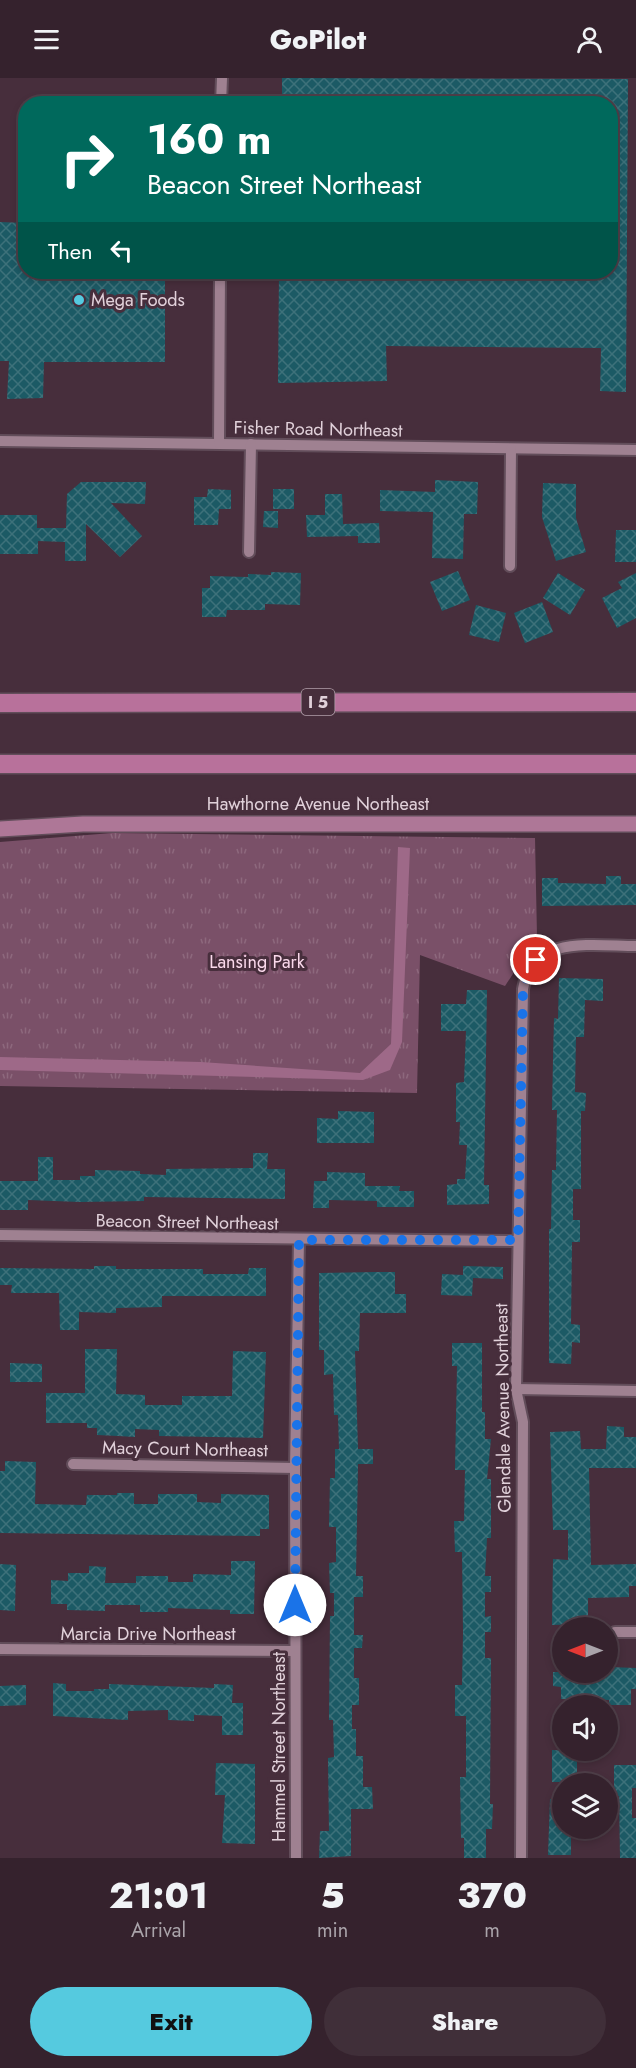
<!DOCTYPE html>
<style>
:root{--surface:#35222d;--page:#402f39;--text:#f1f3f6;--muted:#aaa4aa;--line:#4f3f49;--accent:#55cadf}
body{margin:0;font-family:Jost,sans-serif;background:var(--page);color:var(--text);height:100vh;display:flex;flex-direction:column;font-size:22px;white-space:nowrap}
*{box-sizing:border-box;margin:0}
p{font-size:20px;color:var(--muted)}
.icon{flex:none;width:33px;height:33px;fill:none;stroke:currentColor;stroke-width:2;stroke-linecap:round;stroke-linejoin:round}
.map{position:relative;height:1780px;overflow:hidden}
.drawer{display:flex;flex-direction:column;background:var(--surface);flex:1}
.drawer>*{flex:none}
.banner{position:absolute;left:18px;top:18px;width:600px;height:183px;border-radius:24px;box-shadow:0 3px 9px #0003,0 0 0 2px var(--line);background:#00695c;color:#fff;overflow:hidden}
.needle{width:39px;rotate:270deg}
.fabs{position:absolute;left:552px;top:1539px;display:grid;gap:12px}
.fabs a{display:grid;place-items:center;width:66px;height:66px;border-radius:50%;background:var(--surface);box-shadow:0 3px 9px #0003,0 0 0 2px var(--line);font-size:30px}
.pin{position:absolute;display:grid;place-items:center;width:51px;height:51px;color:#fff;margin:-26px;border:3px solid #fff;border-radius:50%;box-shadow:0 2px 6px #0007}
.me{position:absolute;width:66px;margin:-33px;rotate:0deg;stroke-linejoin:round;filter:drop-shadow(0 0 4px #0008)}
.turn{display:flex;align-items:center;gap:21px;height:126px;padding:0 30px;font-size:27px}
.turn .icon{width:78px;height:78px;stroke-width:2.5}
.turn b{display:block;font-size:42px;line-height:51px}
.then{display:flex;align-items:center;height:57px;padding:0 30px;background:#0003;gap:12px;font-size:22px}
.eta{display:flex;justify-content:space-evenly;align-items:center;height:102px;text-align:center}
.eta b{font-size:36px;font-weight:800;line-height:42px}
.cta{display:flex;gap:12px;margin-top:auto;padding:12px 30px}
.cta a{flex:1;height:69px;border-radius:36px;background:var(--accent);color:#111;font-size:24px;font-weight:800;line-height:69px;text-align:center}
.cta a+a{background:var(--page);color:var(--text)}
header{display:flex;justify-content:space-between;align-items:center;height:78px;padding:0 30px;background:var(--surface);font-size:27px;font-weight:800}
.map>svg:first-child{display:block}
.park{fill:url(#park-tufts)}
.water{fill:#9e6988}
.building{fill:url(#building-cross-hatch)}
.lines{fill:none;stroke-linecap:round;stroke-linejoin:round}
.minor-casing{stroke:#624d5a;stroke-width:14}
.major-casing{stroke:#624d5a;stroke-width:18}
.highway-casing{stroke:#624d5a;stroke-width:21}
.minor{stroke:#9f8191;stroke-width:10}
.major{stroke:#ae7797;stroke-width:15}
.highway{stroke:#b8719b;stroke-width:18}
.route{stroke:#1a73e8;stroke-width:10;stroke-dasharray:0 18}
.poi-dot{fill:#55cadf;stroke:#472e3c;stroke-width:2}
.labels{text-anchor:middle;stroke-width:6;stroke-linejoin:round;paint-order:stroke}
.shield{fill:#472e3c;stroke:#b3a0ab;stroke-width:1.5}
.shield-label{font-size:16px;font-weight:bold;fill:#e1d1da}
.poi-label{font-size:18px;fill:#e1d1da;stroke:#472e3c;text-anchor:start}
.street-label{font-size:18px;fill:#e1d1da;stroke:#472e3c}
.park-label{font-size:18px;fill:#fbd9ec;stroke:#472e3c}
</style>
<header><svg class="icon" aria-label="menu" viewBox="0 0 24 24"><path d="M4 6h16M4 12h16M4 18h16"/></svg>GoPilot<svg class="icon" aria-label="person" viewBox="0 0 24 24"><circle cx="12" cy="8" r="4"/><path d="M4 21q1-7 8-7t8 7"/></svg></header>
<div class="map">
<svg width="636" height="1780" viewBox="0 0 636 1780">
<defs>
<pattern id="park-tufts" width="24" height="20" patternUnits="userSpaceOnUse" patternTransform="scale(1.5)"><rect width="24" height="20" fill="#7a5068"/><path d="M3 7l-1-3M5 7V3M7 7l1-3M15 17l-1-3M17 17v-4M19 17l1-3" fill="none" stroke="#8d687d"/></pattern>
<pattern id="building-cross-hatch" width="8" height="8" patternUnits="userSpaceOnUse" patternTransform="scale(1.5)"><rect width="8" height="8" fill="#1c5a65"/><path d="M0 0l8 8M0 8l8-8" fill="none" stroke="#3d717a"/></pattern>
</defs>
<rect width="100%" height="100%" fill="#472e3c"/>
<path class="park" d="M 112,755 L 535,760 L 537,859 L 505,908 L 420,877 L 417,1015 L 0,1008 L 0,764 Z"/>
<path class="water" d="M 398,769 L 410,770 L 402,964 L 390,992 L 363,1002 L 0,992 L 0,979 L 201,984 L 360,995 L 391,966 Z"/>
<g class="building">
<path d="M 282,0 L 628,1 L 626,314 L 600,313 L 601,270 L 386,268 L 387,303 L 278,305 L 279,194 L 610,194 L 610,26 L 282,26 Z"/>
<path d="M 0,144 L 26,145 L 26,194 L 165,194 L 165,284 L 44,284 L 43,320 L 7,321 L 9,283 L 0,283 Z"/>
<path d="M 435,402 L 478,404 L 477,436 L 464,436 L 463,481 L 432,480 L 433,434 L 380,433 L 380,412 L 435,414 Z"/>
<path d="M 81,404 L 146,404 L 145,426 L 111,425 L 142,458 L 120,479 L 86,446 L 86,483 L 65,483 L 65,464 L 38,463 L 38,476 L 0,476 L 0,437 L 37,437 L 37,450 L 66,450 L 67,416 Z"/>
<path d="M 543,405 L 576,406 L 576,440 L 586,474 L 556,483 L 542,439 Z"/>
<path d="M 208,411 L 231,412 L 231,431 L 219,431 L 218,447 L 194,447 L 194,419 L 207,419 Z"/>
<rect x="273" y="411" width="21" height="20"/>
<path d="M 325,416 L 342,416 L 343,446 L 379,445 L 380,465 L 358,465 L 358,458 L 307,459 L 306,437 L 325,437 Z"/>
<path d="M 264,433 L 278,433 L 278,450 L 263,449 Z"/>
<path d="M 616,452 L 636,452 L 636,484 L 615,484 Z"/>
<path d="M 458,493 L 470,522 L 442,533 L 430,504 Z"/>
<path d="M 271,494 L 301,495 L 300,527 L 265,526 L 265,532 L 227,532 L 226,539 L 202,539 L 202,510 L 210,510 L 210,498 L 248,499 L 248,496 L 271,497 Z"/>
<path d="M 558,495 L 585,512 L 570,537 L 543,520 Z"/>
<path d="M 636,495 L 636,540 L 617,550 L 602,520 L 622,510 L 618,504 Z"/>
<path d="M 542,524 L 553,554 L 525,565 L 514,535 Z"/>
<path d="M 476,527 L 506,535 L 499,564 L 469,557 Z"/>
<path d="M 606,798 L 621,798 L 621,806 L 636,806 L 636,827 L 542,828 L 542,800 L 558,800 L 558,805 L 606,806 Z"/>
<path d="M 559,900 L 603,901 L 603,923 L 585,922 L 584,959 L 576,959 L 575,1014 L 586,1015 L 585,1033 L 581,1033 L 581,1111 L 573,1111 L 573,1142 L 580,1142 L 580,1164 L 572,1164 L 571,1246 L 580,1247 L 580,1265 L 572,1264 L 571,1286 L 549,1285 L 549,1151 L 551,1151 L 552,1092 L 556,1092 L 557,1032 L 552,1032 L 553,981 L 554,940 L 558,941 Z"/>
<path d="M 467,912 L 487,912 L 484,1107 L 489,1107 L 489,1126 L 447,1127 L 447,1107 L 457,1106 L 457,1101 L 465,1101 L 467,1067 L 459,1067 L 460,1044 L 456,1044 L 456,1005 L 464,1004 L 466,953 L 441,953 L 441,926 L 466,926 Z"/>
<path d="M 338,1033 L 374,1034 L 374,1065 L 317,1065 L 317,1040 L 338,1041 Z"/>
<path d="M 253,1075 L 268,1075 L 267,1091 L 285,1091 L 285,1121 L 144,1119 L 144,1123 L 80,1124 L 28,1122 L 28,1132 L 0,1132 L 0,1103 L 38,1103 L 38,1079 L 53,1079 L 53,1102 L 80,1102 L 80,1098 L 95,1098 L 95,1092 L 140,1093 L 140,1096 L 166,1097 L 166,1091 L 253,1090 Z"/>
<path d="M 327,1094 L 365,1095 L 365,1108 L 400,1108 L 399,1113 L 414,1113 L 414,1129 L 377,1129 L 377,1123 L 329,1122 L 329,1130 L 313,1130 L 314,1103 L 327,1103 Z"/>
<path d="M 94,1188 L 116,1188 L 116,1191 L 203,1191 L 203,1196 L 248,1196 L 249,1190 L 266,1190 L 266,1218 L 162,1218 L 162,1229 L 116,1230 L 116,1235 L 79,1234 L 79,1252 L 60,1252 L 59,1215 L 11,1215 L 12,1207 L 0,1207 L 0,1190 L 94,1191 Z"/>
<path d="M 463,1188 L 503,1189 L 503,1201 L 473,1200 L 472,1218 L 441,1217 L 442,1196 L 463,1197 Z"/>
<path d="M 376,1194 L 395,1194 L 395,1216 L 406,1216 L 406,1235 L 360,1235 L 359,1273 L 355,1273 L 358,1371 L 373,1371 L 373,1386 L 358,1386 L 356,1498 L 363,1498 L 363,1519 L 354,1519 L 354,1557 L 363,1557 L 362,1570 L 354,1570 L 354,1600 L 359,1600 L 359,1627 L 352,1627 L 352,1651 L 356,1651 L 356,1678 L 363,1678 L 363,1709 L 372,1709 L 373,1731 L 351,1731 L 351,1778 L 319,1780 L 320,1753 L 329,1753 L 328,1680 L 334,1679 L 333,1642 L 329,1642 L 330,1538 L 334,1538 L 334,1515 L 330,1515 L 329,1485 L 336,1484 L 336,1449 L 329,1449 L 330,1400 L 335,1400 L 335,1371 L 339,1371 L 338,1337 L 334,1337 L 333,1296 L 324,1297 L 324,1272 L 319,1272 L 319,1195 Z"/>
<path d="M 452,1265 L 482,1265 L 482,1334 L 485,1334 L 485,1361 L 491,1361 L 487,1401 L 491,1401 L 491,1460 L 487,1460 L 485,1498 L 491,1498 L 491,1514 L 485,1514 L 485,1539 L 491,1538 L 491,1554 L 485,1554 L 485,1580 L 491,1580 L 490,1726 L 493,1726 L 492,1751 L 486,1751 L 486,1780 L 464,1780 L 464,1760 L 461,1760 L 460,1699 L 466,1699 L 466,1638 L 455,1638 L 455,1607 L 462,1607 L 463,1555 L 462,1474 L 455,1474 L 454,1443 L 464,1443 L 465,1392 L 455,1392 L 457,1288 L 452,1288 Z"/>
<path d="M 85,1271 L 117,1271 L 116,1316 L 145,1317 L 145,1327 L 182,1327 L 182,1318 L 232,1318 L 233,1273 L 266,1274 L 263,1360 L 159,1358 L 159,1352 L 135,1351 L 135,1359 L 118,1358 L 97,1357 L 97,1350 L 87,1350 L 87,1345 L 46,1345 L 46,1315 L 85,1315 Z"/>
<path d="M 10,1285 L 42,1286 L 42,1304 L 10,1304 Z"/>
<path d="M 607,1348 L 624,1349 L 624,1359 L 636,1359 L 636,1390 L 589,1390 L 591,1487 L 636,1486 L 636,1508 L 629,1508 L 629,1519 L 588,1520 L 588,1546 L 552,1547 L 553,1481 L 568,1482 L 568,1452 L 553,1452 L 550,1354 L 580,1353 L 581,1371 L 606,1371 Z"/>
<path d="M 5,1383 L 36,1384 L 35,1426 L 86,1427 L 87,1417 L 117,1417 L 117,1415 L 134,1415 L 134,1426 L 158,1426 L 158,1416 L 197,1416 L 197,1424 L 221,1425 L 221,1416 L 269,1417 L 269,1451 L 260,1451 L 260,1458 L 0,1455 L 0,1393 L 5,1393 Z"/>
<path d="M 231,1483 L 255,1483 L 254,1536 L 230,1536 L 230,1532 L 168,1530 L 168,1534 L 140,1534 L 140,1527 L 105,1527 L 105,1533 L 67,1532 L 67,1526 L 51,1526 L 51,1502 L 68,1503 L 68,1495 L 89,1495 L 89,1488 L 106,1489 L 105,1505 L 136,1505 L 136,1498 L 168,1498 L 168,1504 L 193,1504 L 193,1496 L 231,1497 Z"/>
<path d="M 0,1486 L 16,1487 L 15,1533 L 0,1532 Z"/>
<path d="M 609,1589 L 636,1590 L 636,1611 L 631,1611 L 631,1627 L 609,1627 L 609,1622 L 561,1621 L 561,1609 L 553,1608 L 553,1594 L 609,1594 Z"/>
<path d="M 53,1605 L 66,1606 L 66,1613 L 94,1613 L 94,1611 L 109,1611 L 109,1606 L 214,1610 L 214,1606 L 233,1607 L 232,1625 L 243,1625 L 243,1657 L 222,1657 L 222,1638 L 194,1637 L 194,1643 L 168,1642 L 168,1632 L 128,1633 L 128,1642 L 53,1638 Z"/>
<path d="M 26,1607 L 26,1627 L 0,1628 L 0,1608 Z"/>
<path d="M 552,1672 L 577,1673 L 577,1704 L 552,1704 Z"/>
<path d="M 216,1685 L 255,1686 L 255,1766 L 222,1765 L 225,1717 L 215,1717 Z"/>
<path d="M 614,1687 L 636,1687 L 636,1710 L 632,1710 L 632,1740 L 636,1740 L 636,1780 L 620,1780 L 619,1718 L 614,1718 Z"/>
<path d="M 550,1721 L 562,1721 L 562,1752 L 571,1752 L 571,1777 L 548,1777 Z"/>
</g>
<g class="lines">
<g class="minor-casing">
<g id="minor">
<path d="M 221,26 L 222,0"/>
<path d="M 0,363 L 636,372"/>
<path d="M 219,365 L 220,194"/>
<path d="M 249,474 L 251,366"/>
<path d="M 510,488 L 511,371"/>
<path d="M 0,1157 L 518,1163"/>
<path d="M 516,1311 L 636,1313"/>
<path d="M 73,1386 L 295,1390"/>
<path d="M 615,1554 L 636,1554"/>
<path d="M 0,1571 L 295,1573"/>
<path d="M 296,1780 L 295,1390 L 299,1162"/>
<path d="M 521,1780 L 523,1344 L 516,1311 L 523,911 C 532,856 594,868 636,868"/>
</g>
</g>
<g class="major-casing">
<path id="major" d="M 0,751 L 83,746 L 636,746"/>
</g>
<g class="highway-casing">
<g id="highway">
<path d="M 0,625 L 636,624"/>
<path d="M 0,686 L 636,686"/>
</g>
</g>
<use href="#minor" class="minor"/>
<use href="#major" class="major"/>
<use href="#highway" class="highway"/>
</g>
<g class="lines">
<path class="route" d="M 295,1527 L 299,1162 L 518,1162 L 523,911 L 529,892 L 536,882"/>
</g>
<circle class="poi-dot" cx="79" cy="222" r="6"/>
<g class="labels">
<rect class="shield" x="301.5" y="611" width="33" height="26" rx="4.5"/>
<g class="shield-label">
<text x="318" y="630">I 5</text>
</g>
<g class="poi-label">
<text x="91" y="228">Mega Foods</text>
</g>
<g class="street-label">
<text transform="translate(318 351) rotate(1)" y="6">Fisher Road Northeast</text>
<text x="318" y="732">Hawthorne Avenue Northeast</text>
<text transform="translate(187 1144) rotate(1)" y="6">Beacon Street Northeast</text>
<text transform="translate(503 1330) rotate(-91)" y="6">Glendale Avenue Northeast</text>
<text transform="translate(185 1371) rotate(1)" y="6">Macy Court Northeast</text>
<text x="148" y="1562">Marcia Drive Northeast</text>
<text transform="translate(279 1669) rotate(-90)" y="6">Hammel Street Northeast</text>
</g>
<g class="park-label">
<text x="257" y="890">Lansing Park</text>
</g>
</g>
</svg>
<div class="fabs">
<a><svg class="needle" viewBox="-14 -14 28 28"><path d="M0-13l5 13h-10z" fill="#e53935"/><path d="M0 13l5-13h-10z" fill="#aaa4aa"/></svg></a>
<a><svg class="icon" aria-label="sound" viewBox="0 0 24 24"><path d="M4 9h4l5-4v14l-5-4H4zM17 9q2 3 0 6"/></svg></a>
<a><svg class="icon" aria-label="layers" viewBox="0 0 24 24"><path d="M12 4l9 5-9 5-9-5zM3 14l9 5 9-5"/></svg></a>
</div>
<div class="pin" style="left:536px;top:882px;background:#d93025"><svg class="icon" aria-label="arrive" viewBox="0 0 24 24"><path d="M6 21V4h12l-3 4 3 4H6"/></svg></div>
<svg class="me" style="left:295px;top:1527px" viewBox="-20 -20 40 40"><circle r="19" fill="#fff"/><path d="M0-13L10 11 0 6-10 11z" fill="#1a73e8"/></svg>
<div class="banner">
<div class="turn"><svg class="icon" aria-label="right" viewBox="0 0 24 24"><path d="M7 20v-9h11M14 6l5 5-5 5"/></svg><div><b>160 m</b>Beacon Street Northeast</div></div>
<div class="then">Then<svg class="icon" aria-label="left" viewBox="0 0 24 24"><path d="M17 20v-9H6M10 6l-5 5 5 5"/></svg></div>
</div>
</div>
<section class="drawer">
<div class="eta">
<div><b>21:01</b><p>Arrival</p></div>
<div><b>5</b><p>min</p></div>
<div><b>370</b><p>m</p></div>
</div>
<div class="cta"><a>Exit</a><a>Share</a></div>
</section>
